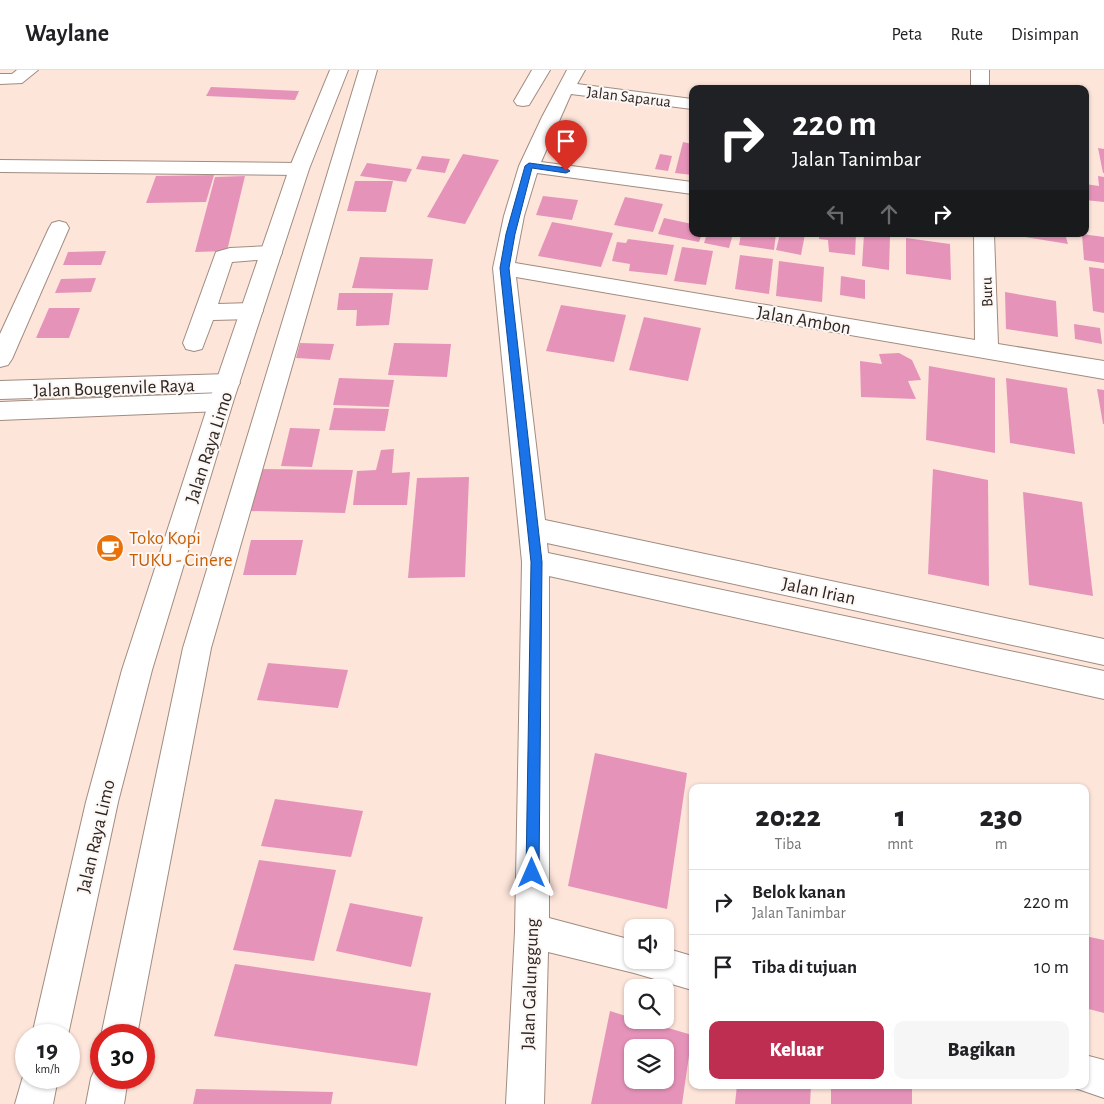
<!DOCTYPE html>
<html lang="id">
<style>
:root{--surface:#fff;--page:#f6f6f6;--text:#202124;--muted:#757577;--line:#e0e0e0;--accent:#be2e50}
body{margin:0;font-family:"Alegreya Sans",sans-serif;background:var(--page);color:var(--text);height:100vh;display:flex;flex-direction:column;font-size:19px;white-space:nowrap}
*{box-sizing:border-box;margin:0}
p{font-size:16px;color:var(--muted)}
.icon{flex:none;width:28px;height:28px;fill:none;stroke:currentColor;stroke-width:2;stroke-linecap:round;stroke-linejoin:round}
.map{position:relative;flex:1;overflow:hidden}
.drawer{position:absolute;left:689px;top:714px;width:400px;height:305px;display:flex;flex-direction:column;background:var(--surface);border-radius:10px;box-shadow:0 1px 4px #0004}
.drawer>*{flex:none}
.hud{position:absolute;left:689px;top:15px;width:400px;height:152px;border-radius:10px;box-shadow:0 1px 4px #0004;background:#202124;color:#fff;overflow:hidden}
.buttons{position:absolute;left:624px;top:849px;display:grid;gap:10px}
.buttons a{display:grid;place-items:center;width:50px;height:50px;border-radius:10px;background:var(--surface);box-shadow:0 1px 4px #0004;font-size:25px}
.speed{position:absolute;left:15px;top:954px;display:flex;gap:10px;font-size:25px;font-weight:700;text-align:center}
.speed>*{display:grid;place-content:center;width:65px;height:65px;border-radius:50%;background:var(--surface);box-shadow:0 1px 4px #0004;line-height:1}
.speed small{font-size:12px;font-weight:400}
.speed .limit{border:8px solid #d22;background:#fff;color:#111}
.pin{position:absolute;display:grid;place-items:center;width:42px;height:42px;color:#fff;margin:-51px -21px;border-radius:50% 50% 50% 0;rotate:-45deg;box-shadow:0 0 5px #0007}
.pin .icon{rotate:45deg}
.me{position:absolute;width:55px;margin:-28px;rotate:0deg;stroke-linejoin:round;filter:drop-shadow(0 0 4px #0008)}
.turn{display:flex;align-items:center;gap:18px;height:105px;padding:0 20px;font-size:22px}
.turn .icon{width:65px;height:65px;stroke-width:2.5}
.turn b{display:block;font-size:35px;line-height:42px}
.lanes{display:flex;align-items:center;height:48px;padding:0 20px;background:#0003;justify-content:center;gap:25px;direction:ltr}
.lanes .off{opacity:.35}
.eta{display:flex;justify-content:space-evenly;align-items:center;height:85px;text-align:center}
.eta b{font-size:30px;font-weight:800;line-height:35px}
.cta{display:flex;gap:10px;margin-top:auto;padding:10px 20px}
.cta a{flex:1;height:58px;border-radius:10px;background:var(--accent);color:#fff;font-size:20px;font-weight:800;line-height:58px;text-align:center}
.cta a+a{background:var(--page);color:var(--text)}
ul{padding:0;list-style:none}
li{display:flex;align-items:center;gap:15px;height:65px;padding:0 20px;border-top:1px solid var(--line)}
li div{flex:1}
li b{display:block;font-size:19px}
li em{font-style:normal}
header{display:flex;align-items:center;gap:30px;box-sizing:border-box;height:70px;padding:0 25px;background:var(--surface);border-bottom:1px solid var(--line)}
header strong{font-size:24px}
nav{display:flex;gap:28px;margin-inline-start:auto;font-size:18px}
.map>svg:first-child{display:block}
.building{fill:#e693ba;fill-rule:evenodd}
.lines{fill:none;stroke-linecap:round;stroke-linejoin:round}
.minor-casing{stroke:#a18c81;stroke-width:2}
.major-casing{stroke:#a18c81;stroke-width:2}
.minor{fill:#fff;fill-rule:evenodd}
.major{fill:#fff;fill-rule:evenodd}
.route{fill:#1a73e8;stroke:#114b97}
.labels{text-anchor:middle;stroke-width:4;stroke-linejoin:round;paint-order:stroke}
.far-street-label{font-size:16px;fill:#2d2521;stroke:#fcf7f5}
.street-label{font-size:19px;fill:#2d2521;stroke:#fcf7f5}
.food-label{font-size:19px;fill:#c56008;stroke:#fcf7f5;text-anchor:start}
</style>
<header>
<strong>Waylane</strong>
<nav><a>Peta</a><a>Rute</a><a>Disimpan</a></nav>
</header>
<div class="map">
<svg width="1104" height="1034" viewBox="0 0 1104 1034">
<rect width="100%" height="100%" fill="#fde5da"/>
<g class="building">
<path d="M 211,17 L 299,21 L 295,30 L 206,26 Z"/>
<path d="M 683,72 L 692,74 L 692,105 L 675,103 Z"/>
<path d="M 1098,78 L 1104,79 L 1104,103 L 1103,103 Z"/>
<path d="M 463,84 L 499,90 L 465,154 L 427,147 Z"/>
<path d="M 660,84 L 672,86 L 668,101 L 655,99 Z"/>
<path d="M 422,86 L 450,89 L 445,103 L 416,99 Z"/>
<path d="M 367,93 L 412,99 L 406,112 L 360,106 Z"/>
<path d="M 214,105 L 206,132 L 146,133 L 156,106 Z"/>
<path d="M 245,106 L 227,181 L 195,182 L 215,107 Z"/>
<path d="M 1098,106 L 1104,107 L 1104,132 L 1085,130 L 1085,114 L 1099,116 Z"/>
<path d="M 355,111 L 393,111 L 386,142 L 347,141 Z"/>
<path d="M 543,126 L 578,130 L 572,150 L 536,145 Z"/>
<path d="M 625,127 L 663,134 L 653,162 L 614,155 Z"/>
<path d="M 664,148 L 692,154 L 692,164 L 702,164 L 699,172 L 658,164 Z"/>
<path d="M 552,152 L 613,163 L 601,197 L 538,186 Z"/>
<path d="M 707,164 L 733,164 L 729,178 L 704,173 Z"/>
<path d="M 741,164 L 776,164 L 774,180 L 739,175 Z"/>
<path d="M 780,164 L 805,164 L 801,185 L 776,180 Z"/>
<path d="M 819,164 L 856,164 L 855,185 L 829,182 L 828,170 L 819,169 Z"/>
<path d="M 864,164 L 890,166 L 889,200 L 862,196 Z"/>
<path d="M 1013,164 L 1065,164 L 1068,174 L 1013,165 Z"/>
<path d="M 1082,164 L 1104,167 L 1104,193 L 1084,190 Z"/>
<path d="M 906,168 L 950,174 L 951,210 L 906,204 Z"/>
<path d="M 628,169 L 674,175 L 667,205 L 629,201 L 630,194 L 612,191 L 617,172 L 626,173 Z"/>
<path d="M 682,177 L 713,181 L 706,215 L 674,211 Z"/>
<path d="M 106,181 L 101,195 L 63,195 L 68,182 Z"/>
<path d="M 740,185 L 773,189 L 769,224 L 735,219 Z"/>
<path d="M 360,187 L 433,189 L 428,220 L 352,218 Z"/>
<path d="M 779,191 L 824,197 L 822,232 L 776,226 Z"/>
<path d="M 1089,197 L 1104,199 L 1104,243 L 1093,241 Z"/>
<path d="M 841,206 L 865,210 L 865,229 L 840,225 Z"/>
<path d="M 96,208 L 91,222 L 55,223 L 61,209 Z"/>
<path d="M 1005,222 L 1056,231 L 1058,267 L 1006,259 Z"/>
<path d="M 339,223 L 393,223 L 389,255 L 356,256 L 357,240 L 337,240 Z"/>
<path d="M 561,235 L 626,245 L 614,292 L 546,281 Z"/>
<path d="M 49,238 L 80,238 L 69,268 L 36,268 Z"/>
<path d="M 644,247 L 701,258 L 688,311 L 629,300 Z"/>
<path d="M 1074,254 L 1100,258 L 1102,274 L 1075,269 Z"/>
<path d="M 300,273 L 334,274 L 330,290 L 296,288 Z"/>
<path d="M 394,273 L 451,274 L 447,307 L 388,305 Z"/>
<path d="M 899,283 L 912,290 L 921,310 L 908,311 L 916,329 L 861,327 L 860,291 L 882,294 L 879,284 Z"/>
<path d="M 929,296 L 995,308 L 995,383 L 926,370 Z"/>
<path d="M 339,308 L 394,310 L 389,337 L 333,335 Z"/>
<path d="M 1006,308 L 1067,318 L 1075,384 L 1010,373 Z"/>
<path d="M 1097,319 L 1104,320 L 1104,354 L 1103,354 Z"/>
<path d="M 334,338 L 389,339 L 385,361 L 329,360 Z"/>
<path d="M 290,358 L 320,359 L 312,397 L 281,396 Z"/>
<path d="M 394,379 L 392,403 L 410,402 L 407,435 L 353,435 L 357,401 L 376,400 L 381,380 Z"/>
<path d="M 260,399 L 353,400 L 345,443 L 249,441 Z"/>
<path d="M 933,399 L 988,410 L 989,516 L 928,504 Z"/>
<path d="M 469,407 L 465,507 L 408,508 L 417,408 Z"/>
<path d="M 1023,422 L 1082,432 L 1093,526 L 1029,515 Z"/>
<path d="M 251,470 L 303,470 L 296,505 L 243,505 Z"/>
<path d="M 268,593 L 348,600 L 338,638 L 257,630 Z"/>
<path d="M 595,683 L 687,703 L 667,839 L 568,816 Z"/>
<path d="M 275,729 L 363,741 L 351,787 L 261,776 Z"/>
<path d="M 259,790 L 336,800 L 314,891 L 233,880 Z"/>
<path d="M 350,833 L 423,847 L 411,897 L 336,881 Z"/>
<path d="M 1085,866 L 1104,870 L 1104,943 L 1085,938 Z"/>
<path d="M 235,894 L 431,923 L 417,996 L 214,966 Z"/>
<path d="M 610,941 L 632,948 L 632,950 L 641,950 L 692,965 L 682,1034 L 591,1034 ZM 632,978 L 665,978 L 665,1010 L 632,1010 Z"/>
<path d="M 737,1015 L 811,1015 L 810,1034 L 735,1034 Z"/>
<path d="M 831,1015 L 908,1015 L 912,1016 L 912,1034 L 831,1034 Z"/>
<path d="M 196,1019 L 333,1022 L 331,1034 L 193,1034 Z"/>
</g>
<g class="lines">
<g class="minor-casing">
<g id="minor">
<path d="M 17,0 L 38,0 L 22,13 L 0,14 L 0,4 L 12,4 Z"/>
<path d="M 532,0 L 550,0 L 529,35 L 523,36 L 517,35 L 514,31 Z"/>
<path d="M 567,0 L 585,0 L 577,14 L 692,29 L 692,39 L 571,24 L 541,92 L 692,112 L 692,124 L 537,103 L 524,146 L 515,193 L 975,270 L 974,164 L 994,164 L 998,274 L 1104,291 L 1104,309 L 516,207 L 545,450 L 1104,569 L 1104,595 L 547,473 L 548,483 L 1104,601 L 1104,629 L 549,506 L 549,848 L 632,870 L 632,890 L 665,890 L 665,878 L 692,886 L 692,920 L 634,903 L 548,882 L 544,1034 L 506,1034 L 515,861 L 522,492 L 493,198 L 504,146 L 519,96 L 542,47 Z"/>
<rect x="971" y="0" width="18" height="19"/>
<path d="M 0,90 L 299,93 L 306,95 L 309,99 L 306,103 L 299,105 L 0,102 Z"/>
<path d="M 59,151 L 66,153 L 69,158 L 12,289 L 8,295 L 0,297 L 0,264 L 49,158 L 52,153 Z"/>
<path d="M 272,176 L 279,178 L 282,183 L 279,188 L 232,192 L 218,234 L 252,233 L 260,236 L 263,241 L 260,246 L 252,249 L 213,250 L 202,279 L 194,281 L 186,279 L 183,273 L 216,182 L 230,178 Z"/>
<path d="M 228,304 L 236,307 L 240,313 L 236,319 L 228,322 L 0,329 L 0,311 Z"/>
<path d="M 221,323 L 229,326 L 233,332 L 229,338 L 221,341 L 0,350 L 0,332 Z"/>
<path d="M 1085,985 L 1104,990 L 1104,1028 L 1072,1017 L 1071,1015 L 1085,1015 Z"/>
</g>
</g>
<g class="major-casing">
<g id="major">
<path d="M 330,0 L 348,0 L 309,99 L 233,332 L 152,600 L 118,732 L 68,965 L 32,965 L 86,732 L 122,600 L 209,332 L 289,99 Z"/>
<path d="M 359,0 L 377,0 L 211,578 L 137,965 L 101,966 L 183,578 Z"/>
<path d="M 101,993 L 101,1008 L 128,1008 L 124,1034 L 86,1034 L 91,1008 L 97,995 Z"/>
<path d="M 26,996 L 26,1008 L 58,1008 L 53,1034 L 15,1034 Z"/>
</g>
</g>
<use href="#minor" class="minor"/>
<use href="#major" class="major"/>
</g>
<path class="route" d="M 529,93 L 566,98 L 570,101 L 566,103 L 532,98 L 515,164 L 509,198 L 542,492 L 539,803 L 537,808 L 532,810 L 528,808 L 526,803 L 531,492 L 500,198 L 506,164 L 525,96 Z"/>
<defs>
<g id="cafe-disc" transform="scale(1.4375)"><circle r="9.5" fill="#e8710a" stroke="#fcf7f5"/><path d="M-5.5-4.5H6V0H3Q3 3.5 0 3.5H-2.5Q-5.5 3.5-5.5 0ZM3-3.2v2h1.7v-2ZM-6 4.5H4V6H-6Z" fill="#fff"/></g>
</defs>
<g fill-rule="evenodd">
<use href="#cafe-disc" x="110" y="478"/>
</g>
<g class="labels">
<g class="far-street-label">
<text transform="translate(629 26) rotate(7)" y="6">Jalan Saparua</text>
<text transform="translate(986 222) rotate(-92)" y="6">Buru</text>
</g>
<g class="street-label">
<text transform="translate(804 249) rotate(10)" y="7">Jalan Ambon</text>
<text transform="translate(114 317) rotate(-2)" y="7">Jalan Bougenvile Raya</text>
<text transform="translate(208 377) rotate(-72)" y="7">Jalan Raya Limo</text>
<text transform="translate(819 520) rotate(12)" y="7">Jalan Irian</text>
<text transform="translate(95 766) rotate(-77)" y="7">Jalan Raya Limo</text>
<text transform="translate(529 914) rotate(-88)" y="7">Jalan Galunggung</text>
</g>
<g class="food-label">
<text x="129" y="474">Toko Kopi<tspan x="129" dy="22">TUKU - Cinere</tspan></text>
</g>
</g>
</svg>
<div class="buttons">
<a><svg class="icon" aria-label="sound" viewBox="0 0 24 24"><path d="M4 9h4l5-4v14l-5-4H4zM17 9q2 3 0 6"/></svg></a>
<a><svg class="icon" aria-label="search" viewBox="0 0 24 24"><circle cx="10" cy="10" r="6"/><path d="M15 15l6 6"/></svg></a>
<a><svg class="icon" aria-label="layers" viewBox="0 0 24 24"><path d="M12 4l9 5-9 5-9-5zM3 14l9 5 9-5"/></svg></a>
</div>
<div class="speed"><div>19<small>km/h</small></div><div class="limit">30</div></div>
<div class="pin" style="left:566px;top:101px;background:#d93025"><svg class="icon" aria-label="arrive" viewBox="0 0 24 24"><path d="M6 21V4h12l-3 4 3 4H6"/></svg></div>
<svg class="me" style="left:532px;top:803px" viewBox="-20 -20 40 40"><path d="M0-17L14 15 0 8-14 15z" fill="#1a73e8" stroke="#fff" stroke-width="4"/></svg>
<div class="hud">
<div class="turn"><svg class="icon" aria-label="right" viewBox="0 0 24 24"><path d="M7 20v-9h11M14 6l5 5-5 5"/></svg><div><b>220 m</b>Jalan Tanimbar</div></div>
<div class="lanes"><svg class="icon off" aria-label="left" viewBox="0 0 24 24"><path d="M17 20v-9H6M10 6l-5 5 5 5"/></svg><svg class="icon off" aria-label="ahead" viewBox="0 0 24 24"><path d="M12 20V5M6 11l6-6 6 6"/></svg><svg class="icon" aria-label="right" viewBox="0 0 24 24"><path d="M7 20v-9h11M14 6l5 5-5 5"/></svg></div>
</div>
<section class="drawer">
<div class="eta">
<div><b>20:22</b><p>Tiba</p></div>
<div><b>1</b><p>mnt</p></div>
<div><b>230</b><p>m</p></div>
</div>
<ul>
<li><svg class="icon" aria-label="right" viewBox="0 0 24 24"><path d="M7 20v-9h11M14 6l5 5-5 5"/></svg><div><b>Belok kanan</b><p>Jalan Tanimbar</p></div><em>220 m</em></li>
<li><svg class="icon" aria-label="arrive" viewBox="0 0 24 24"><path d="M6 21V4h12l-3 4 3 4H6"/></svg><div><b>Tiba di tujuan</b></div><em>10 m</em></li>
</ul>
<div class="cta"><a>Keluar</a><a>Bagikan</a></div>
</section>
</div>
